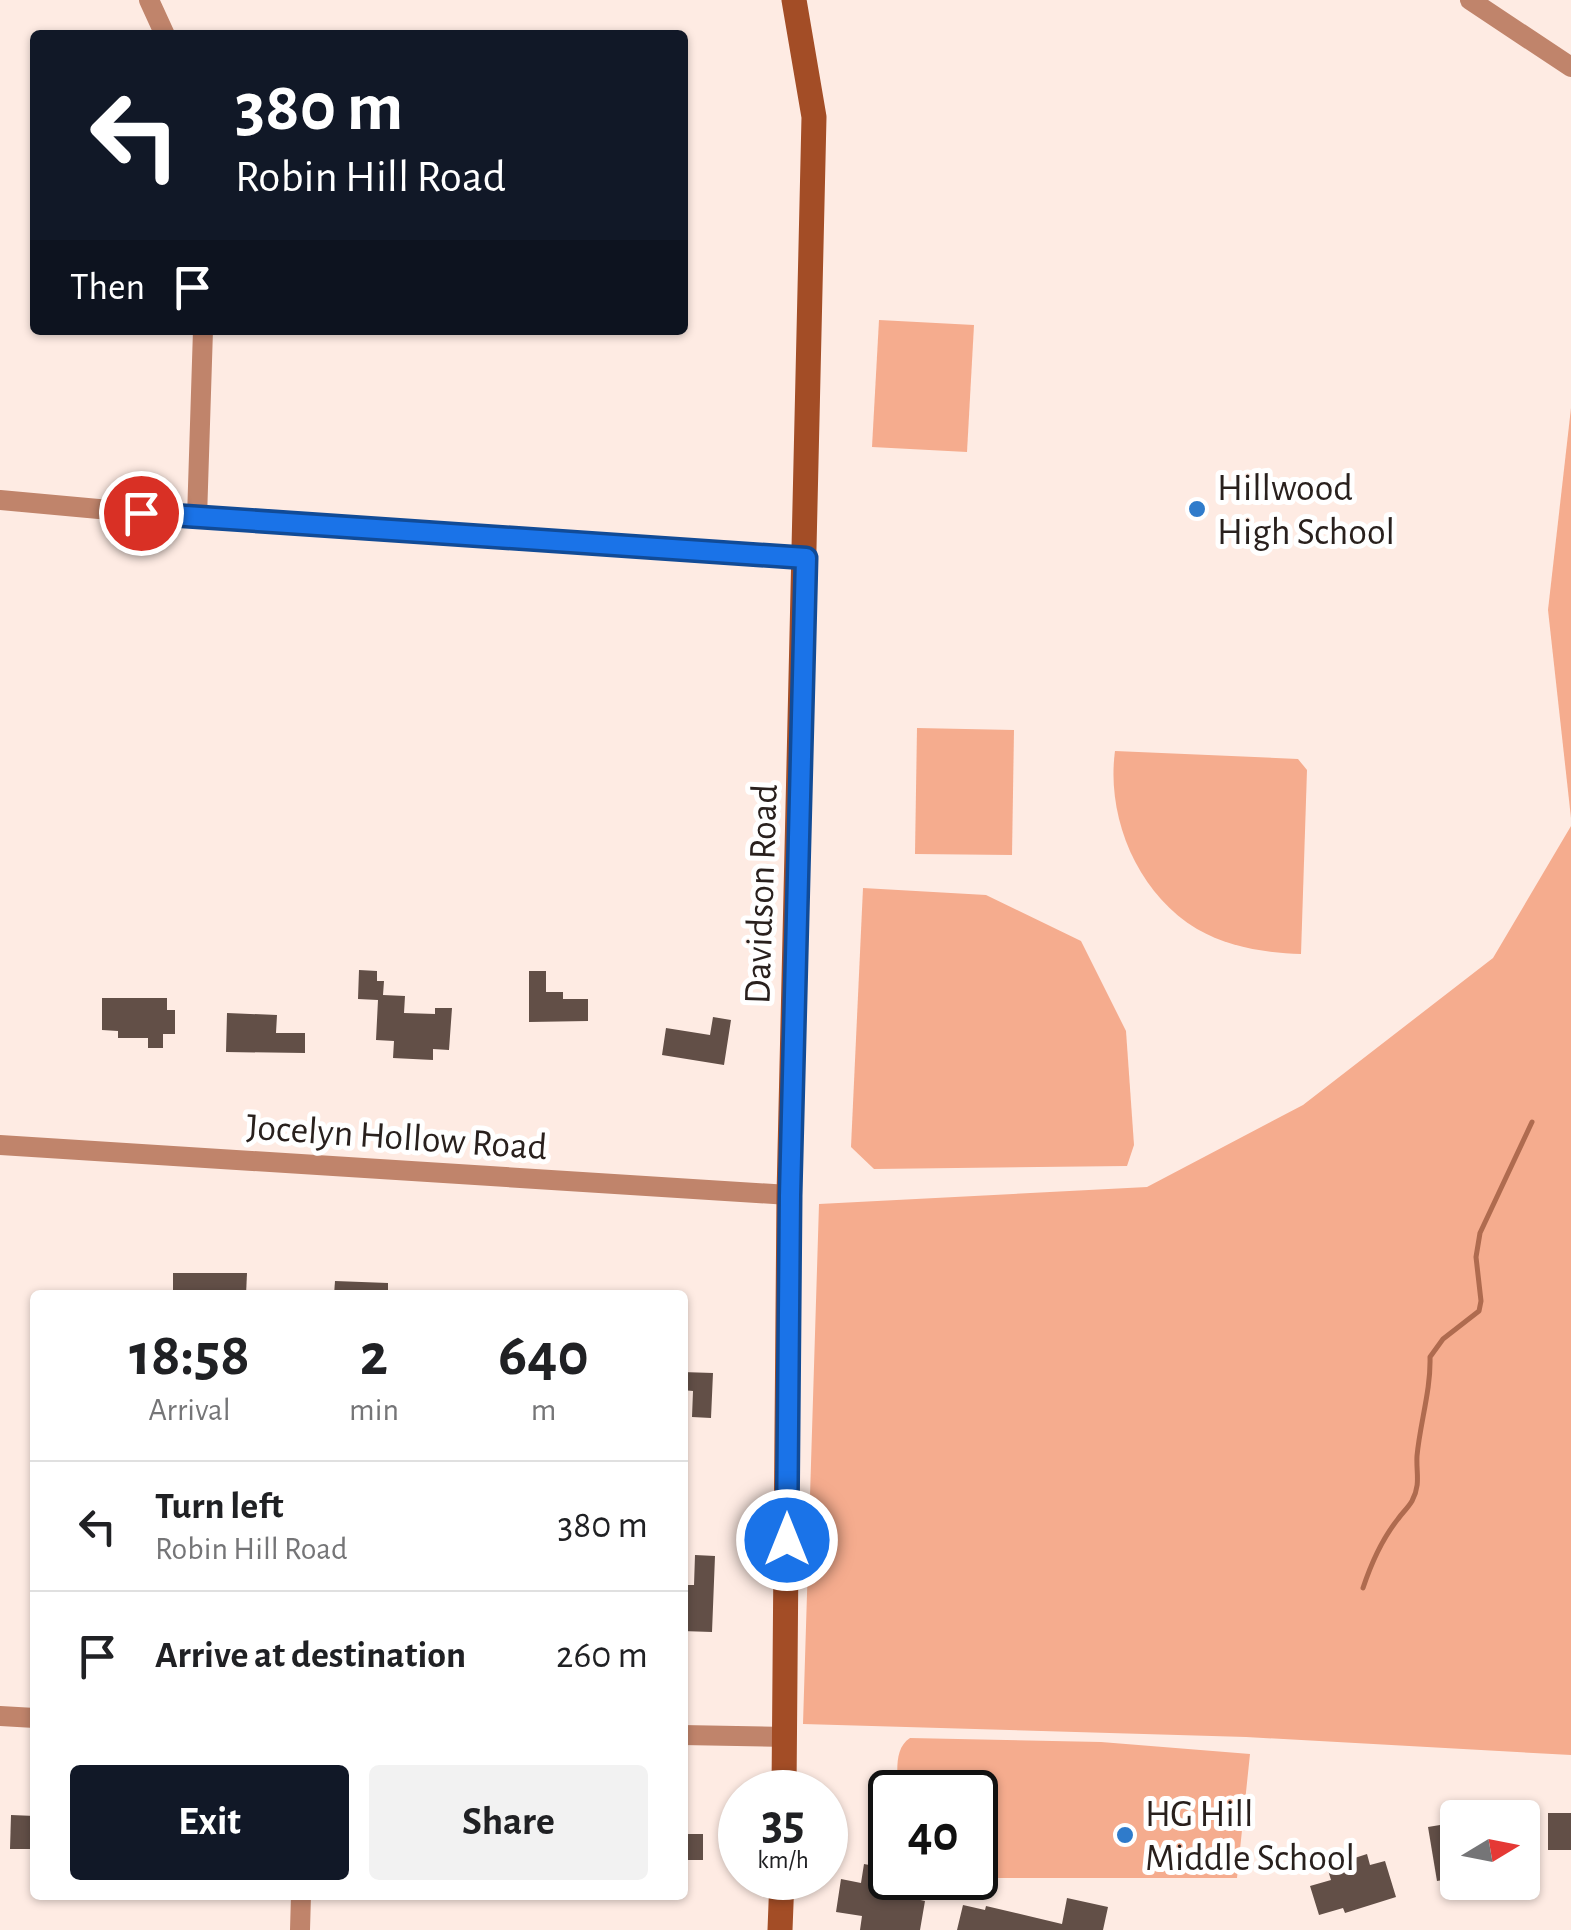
<!DOCTYPE html>
<style>
:root{--surface:#fff;--page:#f2f2f2;--text:#202124;--muted:#757577;--line:#e0e0e0;--accent:#111827}
body{margin:0;font-family:"Alegreya Sans",sans-serif;background:var(--page);color:var(--text);height:100vh;display:flex;flex-direction:column;font-size:38px;white-space:nowrap}
*{box-sizing:border-box;margin:0}
p{font-size:32px;color:var(--muted)}
.icon{flex:none;width:55px;height:55px;fill:none;stroke:currentColor;stroke-width:2;stroke-linecap:round;stroke-linejoin:round}
.map{position:relative;flex:1;overflow:hidden}
.side{position:absolute;left:30px;top:1290px;width:658px;height:610px;display:flex;flex-direction:column;background:var(--surface);border-radius:10px;box-shadow:0 2px 8px #0004}
.side>*{flex:none}
.top-card{position:absolute;left:30px;top:30px;width:658px;height:305px;border-radius:10px;box-shadow:0 2px 8px #0004;background:#111827;color:#fff;overflow:hidden}
.needle{width:65px;rotate:80deg}
.fabs{position:absolute;left:1440px;top:1800px;display:grid;gap:20px}
.fabs a{display:grid;place-items:center;width:100px;height:100px;border-radius:10px;background:var(--surface);box-shadow:0 2px 8px #0004;font-size:50px}
.speed{position:absolute;left:718px;top:1770px;display:flex;gap:20px;font-size:50px;font-weight:700;text-align:center}
.speed>*{display:grid;place-content:center;width:130px;height:130px;border-radius:50%;background:var(--surface);box-shadow:0 2px 8px #0004;line-height:1}
.speed small{font-size:25px;font-weight:400}
.speed .limit{border:5px solid #111;border-radius:15px;background:#fff;color:#111}
.pin{position:absolute;display:grid;place-items:center;width:85px;height:85px;color:#fff;margin:-42px;border:5px solid #fff;border-radius:50%;box-shadow:0 2px 10px #0007}
.me{position:absolute;width:110px;margin:-55px;rotate:0deg;stroke-linejoin:round;filter:drop-shadow(0 0 8px #0008)}
.turn{display:flex;align-items:center;gap:35px;height:210px;padding:0 40px;font-size:45px}
.turn .icon{width:130px;height:130px;stroke-width:2.5}
.turn b{display:block;font-size:70px;line-height:85px}
.then{display:flex;align-items:center;height:95px;padding:0 40px;background:#0003;gap:20px;font-size:38px}
.eta{display:flex;justify-content:space-evenly;align-items:center;height:170px;text-align:center}
.eta b{font-size:60px;font-weight:700;line-height:70px}
.primary-button{display:flex;gap:20px;margin-top:auto;padding:20px 40px}
.primary-button a{flex:1;height:115px;border-radius:10px;background:var(--accent);color:#fff;font-size:40px;font-weight:700;line-height:115px;text-align:center}
.primary-button a+a{background:var(--page);color:var(--text)}
ul{padding:0;list-style:none}
li{display:flex;align-items:center;gap:30px;height:130px;padding:0 40px;border-top:2px solid var(--line)}
li div{flex:1}
li b{display:block;font-size:38px}
li em{font-style:normal}
.map>svg:first-child{display:block}
.green{fill:#f5ac8e}
.lines{fill:none;stroke-linecap:round;stroke-linejoin:round}
.stream{stroke:#af6b4f;stroke-width:5}
.building{fill:#624f47}
.street{stroke:#c0846b;stroke-width:20}
.secondary{stroke:#a34d26;stroke-width:25}
.route-casing{stroke:#114b97;stroke-width:25}
.route{stroke:#1a73e8;stroke-width:18}
.poi-dot{fill:#2f7bcb;stroke:#fff;stroke-width:4}
.labels{text-anchor:middle;stroke-width:10;stroke-linejoin:round;paint-order:stroke}
.poi-label{font-size:38px;fill:#29201d;stroke:#fff;text-anchor:start}
.street-label{font-size:38px;fill:#29201d;stroke:#fff}
</style>
<div class="map">
<svg width="1571" height="1930" viewBox="0 0 1571 1930">
<rect width="100%" height="100%" fill="#feebe3"/>
<g class="green">
<path d="M 879,320 L 974,325 L 967,452 L 872,447 Z"/>
<path d="M 1571,408 L 1571,818 L 1548,610 Z"/>
<path d="M 917,728 L 1014,730 L 1012,855 L 915,854 Z"/>
<path d="M 1115,751 L 1298,759 L 1307,770 L 1301,954 C 1266,953 1228,947 1197,929 C 1137,893 1106,817 1115,751 Z"/>
<path d="M 1571,826 L 1571,1755 L 1246,1737 L 803,1724 L 819,1204 L 1147,1187 L 1303,1105 L 1493,958 Z"/>
<path d="M 863,888 L 986,895 L 1081,941 L 1126,1031 L 1134,1145 L 1127,1166 L 874,1169 L 851,1147 Z"/>
<path d="M 910,1738 L 1101,1742 L 1250,1754 L 1237,1878 L 894,1878 L 975,1878 L 975,1792 L 898,1792 C 898,1774 893,1749 910,1738 Z"/>
</g>
<g class="lines">
<path class="stream" d="M 1363,1588 C 1371,1564 1382,1539 1398,1519 C 1402,1513 1408,1508 1412,1501 C 1421,1484 1416,1473 1417,1456 C 1420,1423 1431,1390 1430,1357 L 1443,1339 L 1479,1311 L 1481,1301 L 1476,1257 L 1480,1233 L 1532,1122"/>
</g>
<g class="building">
<path d="M 359,970 L 377,971 L 377,981 L 384,981 L 383,995 L 405,996 L 404,1013 L 435,1014 L 435,1008 L 452,1008 L 449,1050 L 433,1049 L 433,1060 L 393,1058 L 394,1041 L 376,1040 L 378,1000 L 358,999 Z"/>
<path d="M 529,971 L 546,971 L 546,992 L 563,992 L 563,999 L 588,999 L 588,1021 L 529,1022 Z"/>
<path d="M 102,998 L 167,998 L 167,1010 L 175,1010 L 175,1034 L 163,1034 L 163,1048 L 148,1048 L 148,1038 L 118,1038 L 118,1031 L 102,1030 Z"/>
<path d="M 227,1013 L 277,1015 L 276,1033 L 305,1033 L 305,1053 L 226,1052 Z"/>
<path d="M 713,1017 L 731,1020 L 724,1065 L 662,1055 L 666,1028 L 710,1035 Z"/>
<path d="M 173,1273 L 247,1273 L 246,1295 L 173,1295 Z"/>
<path d="M 335,1281 L 388,1283 L 388,1295 L 334,1295 Z"/>
<path d="M 682,1372 L 713,1373 L 711,1418 L 692,1417 L 693,1391 L 682,1390 Z"/>
<path d="M 695,1555 L 715,1556 L 712,1632 L 682,1631 L 682,1585 L 694,1585 Z"/>
<rect x="1548" y="1813" width="23" height="37"/>
<path d="M 11,1815 L 35,1816 L 35,1849 L 10,1849 Z"/>
<path d="M 1458,1822 L 1455,1878 L 1437,1881 L 1428,1827 Z"/>
<rect x="682" y="1834" width="21" height="26"/>
<path d="M 1367,1854 L 1370,1865 L 1385,1861 L 1396,1897 L 1345,1913 L 1343,1908 L 1319,1915 L 1310,1886 L 1331,1880 L 1327,1867 Z"/>
<path d="M 864,1864 L 880,1867 L 876,1890 L 925,1901 L 920,1930 L 860,1930 L 862,1916 L 836,1912 L 841,1879 L 861,1883 Z"/>
<path d="M 1067,1898 L 1108,1907 L 1103,1930 L 957,1930 L 963,1905 L 985,1910 L 986,1906 L 1062,1924 Z"/>
</g>
<g class="lines">
<g class="street">
<path d="M 149,0 L 165,35"/>
<path d="M 1470,0 L 1571,67"/>
<path d="M 0,500 L 197,518 L 806,558"/>
<path d="M 197,518 L 203,330"/>
<path d="M 0,1145 L 789,1195"/>
<path d="M 0,1716 L 35,1718"/>
<path d="M 682,1735 L 786,1737"/>
<path d="M 300,1930 L 301,1895"/>
</g>
<g class="secondary">
<path d="M 784,1792 L 789,1195 L 814,117 L 794,0"/>
<path d="M 780,1930 L 782,1878"/>
</g>
</g>
<g class="lines">
<g class="route-casing">
<path id="route" d="M 141,513 L 806,558 L 790,1196 L 787,1540"/>
</g>
<use href="#route" class="route"/>
</g>
<g class="poi-dot">
<circle cx="1197" cy="509" r="10"/>
<circle cx="1125" cy="1835" r="10"/>
</g>
<g class="labels">
<g class="poi-label">
<text x="1217" y="500">Hillwood<tspan x="1217" dy="44">High School</tspan></text>
<text x="1145" y="1826">HG Hill<tspan x="1145" dy="44">Middle School</tspan></text>
</g>
<g class="street-label">
<text transform="translate(760 894) rotate(-88)" y="13">Davidson Road</text>
<text transform="translate(397 1136) rotate(4)" y="13">Jocelyn Hollow Road</text>
</g>
</g>
</svg>
<div class="fabs">
<a><svg class="needle" viewBox="-14 -14 28 28"><path d="M0-13l5 13h-10z" fill="#e53935"/><path d="M0 13l5-13h-10z" fill="#757577"/></svg></a>
</div>
<div class="speed"><div>35<small>km/h</small></div><div class="limit">40</div></div>
<div class="pin" style="left:141px;top:513px;background:#d93025"><svg class="icon" aria-label="arrive" viewBox="0 0 24 24"><path d="M6 21V4h12l-3 4 3 4H6"/></svg></div>
<svg class="me" style="left:787px;top:1540px" viewBox="-20 -20 40 40"><circle r="17" fill="#1a73e8" stroke="#fff" stroke-width="3"/><path d="M0-11L8 9 0 5-8 9z" fill="#fff"/></svg>
<div class="top-card">
<div class="turn"><svg class="icon" aria-label="left" viewBox="0 0 24 24"><path d="M17 20v-9H6M10 6l-5 5 5 5"/></svg><div><b>380 m</b>Robin Hill Road</div></div>
<div class="then">Then<svg class="icon" aria-label="arrive" viewBox="0 0 24 24"><path d="M6 21V4h12l-3 4 3 4H6"/></svg></div>
</div>
<section class="side">
<div class="eta">
<div><b>18:58</b><p>Arrival</p></div>
<div><b>2</b><p>min</p></div>
<div><b>640</b><p>m</p></div>
</div>
<ul>
<li><svg class="icon" aria-label="left" viewBox="0 0 24 24"><path d="M17 20v-9H6M10 6l-5 5 5 5"/></svg><div><b>Turn left</b><p>Robin Hill Road</p></div><em>380 m</em></li>
<li><svg class="icon" aria-label="arrive" viewBox="0 0 24 24"><path d="M6 21V4h12l-3 4 3 4H6"/></svg><div><b>Arrive at destination</b></div><em>260 m</em></li>
</ul>
<div class="primary-button"><a>Exit</a><a>Share</a></div>
</section>
</div>
